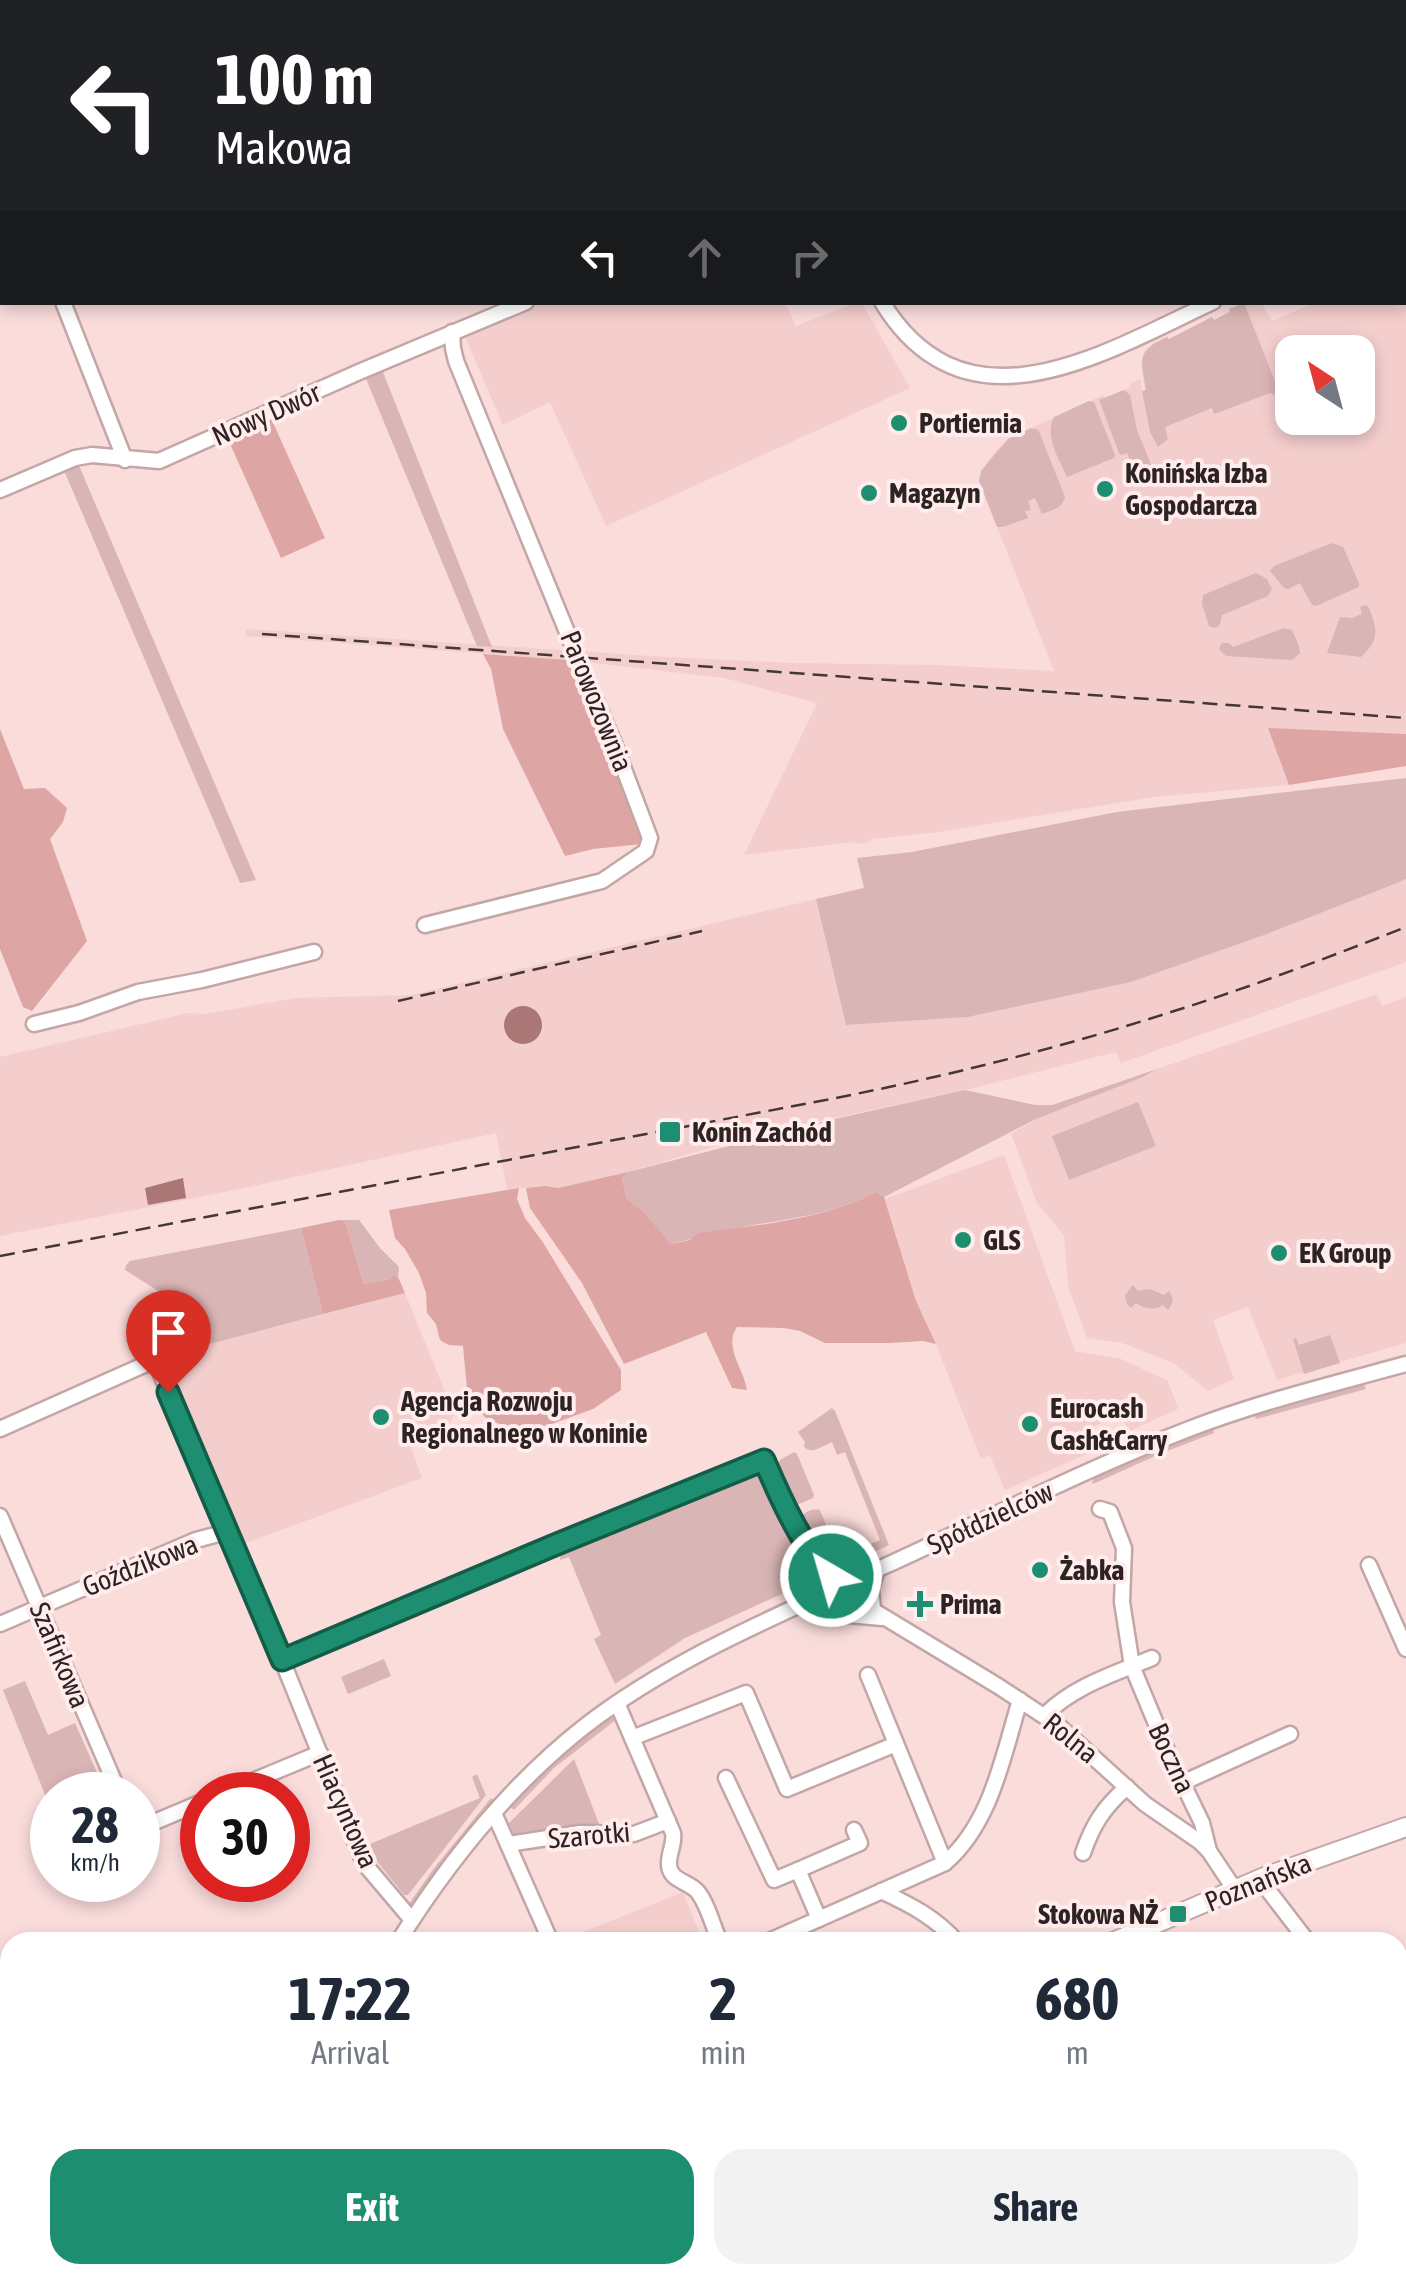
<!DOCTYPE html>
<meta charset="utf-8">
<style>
:root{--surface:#fff;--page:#f2f2f3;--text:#1f2937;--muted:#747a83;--accent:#1d8e6f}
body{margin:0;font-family:"Asap Condensed",sans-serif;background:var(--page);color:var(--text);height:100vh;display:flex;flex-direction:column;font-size:38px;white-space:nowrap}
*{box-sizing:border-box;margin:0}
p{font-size:32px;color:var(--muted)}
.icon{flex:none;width:55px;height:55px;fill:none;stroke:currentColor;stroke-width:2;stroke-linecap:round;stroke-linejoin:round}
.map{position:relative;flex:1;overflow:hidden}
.side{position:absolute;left:0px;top:1932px;width:1408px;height:352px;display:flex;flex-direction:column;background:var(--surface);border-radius:30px 30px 0 0;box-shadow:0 5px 15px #0003}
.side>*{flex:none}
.hud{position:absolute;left:0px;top:0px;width:1408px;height:305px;box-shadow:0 5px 15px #0003;background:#202124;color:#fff;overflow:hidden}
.needle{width:65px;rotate:324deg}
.buttons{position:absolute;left:1275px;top:335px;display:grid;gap:20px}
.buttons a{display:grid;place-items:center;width:100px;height:100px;border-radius:20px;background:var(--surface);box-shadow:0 5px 15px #0003;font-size:50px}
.speed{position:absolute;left:30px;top:1772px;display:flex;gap:20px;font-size:50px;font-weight:700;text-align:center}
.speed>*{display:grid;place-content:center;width:130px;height:130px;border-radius:50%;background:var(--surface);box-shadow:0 5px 15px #0003;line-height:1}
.speed small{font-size:25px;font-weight:400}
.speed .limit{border:15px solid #d22;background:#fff;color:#111}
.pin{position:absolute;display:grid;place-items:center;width:85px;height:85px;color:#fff;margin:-102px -42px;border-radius:50% 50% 50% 0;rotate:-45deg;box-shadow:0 0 10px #0007}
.pin .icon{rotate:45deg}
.me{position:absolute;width:110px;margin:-55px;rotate:322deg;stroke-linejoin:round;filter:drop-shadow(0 0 8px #0008)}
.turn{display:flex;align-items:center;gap:35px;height:210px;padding:0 50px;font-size:45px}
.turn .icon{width:130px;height:130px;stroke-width:2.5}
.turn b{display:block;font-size:70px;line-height:85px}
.lanes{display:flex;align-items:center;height:95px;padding:0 50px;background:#0003;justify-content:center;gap:50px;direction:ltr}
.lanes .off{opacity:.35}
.eta{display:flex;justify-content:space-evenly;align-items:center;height:170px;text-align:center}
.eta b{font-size:60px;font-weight:700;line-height:70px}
.cta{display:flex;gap:20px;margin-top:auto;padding:20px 50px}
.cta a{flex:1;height:115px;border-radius:30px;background:var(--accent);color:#fff;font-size:40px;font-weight:700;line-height:115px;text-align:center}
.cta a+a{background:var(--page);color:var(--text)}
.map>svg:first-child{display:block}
.built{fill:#f3cecd;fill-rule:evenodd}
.green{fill:#dab5b5}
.forest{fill:#dea5a5}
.water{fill:#ab7676}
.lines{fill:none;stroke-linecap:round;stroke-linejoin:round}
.minor-casing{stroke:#c3a6a6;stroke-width:19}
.major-casing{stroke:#c3a6a6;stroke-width:22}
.minor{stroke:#fff;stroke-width:14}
.major{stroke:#fff;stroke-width:18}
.rail{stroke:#443737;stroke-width:2.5;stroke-dasharray:15 8;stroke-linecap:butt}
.route-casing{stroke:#135c48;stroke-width:25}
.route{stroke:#1d8e6f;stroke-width:18}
.poi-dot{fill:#1d8e6f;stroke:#ffecec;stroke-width:4}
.labels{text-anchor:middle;stroke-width:8;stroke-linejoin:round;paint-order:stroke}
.street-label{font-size:28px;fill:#2e2323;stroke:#ffecec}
.poi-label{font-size:28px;font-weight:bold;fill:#2e2323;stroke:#ffecec;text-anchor:start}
</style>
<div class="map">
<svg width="1406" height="2283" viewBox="0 0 1406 2283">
<rect width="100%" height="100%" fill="#fadcdb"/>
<g class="built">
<path d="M 1406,264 L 1406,734 L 1269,728 L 1289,785 L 1153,797 L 939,832 L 872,839 L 869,842 L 856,844 L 853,842 L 744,855 L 817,703 L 724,678 L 569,660 L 246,636 L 245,629 L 665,657 L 793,663 L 936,665 L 1054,671 L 979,481 L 981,471 L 994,453 L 1008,439 L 1103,395 L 1105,398 L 1131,387 L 1130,384 L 1140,379 L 1142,391 L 1145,390 L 1141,363 L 1144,352 L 1152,344 L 1167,337 L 1169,339 L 1212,317 L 1214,320 L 1244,303 L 1245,305 L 1261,303 L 1272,321 L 1314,303 L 1405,302 ZM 1292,352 L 1358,352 L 1358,418 L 1292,418 Z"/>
<path d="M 543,303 L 785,303 L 796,326 L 855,303 L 862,303 L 910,388 L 606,526 L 550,402 L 503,425 L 463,332 Z"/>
<path d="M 1406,879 L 1406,962 L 1121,1063 L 1116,1052 L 965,1090 L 750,1136 L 628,1172 L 558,1188 L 545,1186 L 507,1189 L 496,1133 L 230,1191 L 0,1236 L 0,1057 L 188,1013 L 205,1014 L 295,998 L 411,995 L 816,899 L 846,1025 L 968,1017 L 1131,982 L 1267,934 Z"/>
<path d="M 1377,994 L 1382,1006 L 1406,997 L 1406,1343 L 1277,1380 L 1248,1307 L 1213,1320 L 1234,1379 L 1208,1391 L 1173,1363 L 1122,1343 L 1087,1338 L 1068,1286 L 1064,1235 L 1037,1203 L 1011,1134 L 1036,1119 L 1143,1077 L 1157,1069 Z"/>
<path d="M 1004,1155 L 1075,1351 L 1121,1359 L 1168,1381 L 1178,1409 L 1129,1431 L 1121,1414 L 1089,1429 L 1098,1449 L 1005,1490 L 991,1458 L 989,1455 L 981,1459 L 936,1344 L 916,1301 L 885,1199 Z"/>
<path d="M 405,1293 L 454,1414 L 448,1428 L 410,1445 L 422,1478 L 238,1546 L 165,1355 Z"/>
<path d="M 683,1892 L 703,1942 L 564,1942 L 563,1940 Z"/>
<path d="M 0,2057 L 10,2081 L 10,2132 L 0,2136 Z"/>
</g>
<g class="green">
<path d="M 1244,303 L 1280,394 L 1276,396 L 1270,393 L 1214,414 L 1212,408 L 1165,427 L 1168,439 L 1158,447 L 1150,432 L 1142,391 L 1146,390 C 1141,360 1136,351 1167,337 L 1169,339 L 1212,317 L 1214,320 L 1230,312 L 1229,309 Z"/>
<path d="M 381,367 L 492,647 L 477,646 L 364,374 Z"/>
<path d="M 1124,390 L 1130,395 L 1137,430 L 1154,472 L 1138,478 L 1127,453 L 1121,455 L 1119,453 L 1099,400 Z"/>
<path d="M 1089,401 L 1094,402 L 1115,455 L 1114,458 L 1067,477 C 1059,458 1044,437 1054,417 Z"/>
<path d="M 1031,428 L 1038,430 L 1040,434 L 1065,497 C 1062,509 1052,510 1042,514 L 1035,498 L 1028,501 L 1031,510 L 1025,511 L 1028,518 L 1003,527 L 997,527 L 979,481 L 981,471 L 1008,439 Z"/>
<path d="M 77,461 L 256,880 L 240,883 L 63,468 Z"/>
<path d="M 1332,543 L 1343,547 L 1359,583 L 1359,587 L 1316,606 L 1312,605 L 1300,583 L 1288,589 L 1284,588 L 1270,571 L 1274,566 Z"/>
<path d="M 1256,573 L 1267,579 L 1272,589 L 1268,596 L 1222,615 L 1220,625 L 1215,628 L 1209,626 L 1202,604 L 1203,595 Z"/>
<path d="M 1365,605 L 1368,606 C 1378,630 1380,639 1361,657 L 1327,653 L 1340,617 L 1352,618 L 1362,614 L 1360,607 Z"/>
<path d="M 1284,628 L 1292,630 L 1299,646 L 1300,653 L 1292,660 L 1226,656 L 1219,649 L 1222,643 L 1229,643 L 1233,647 Z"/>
<path d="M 1406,778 L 1406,879 L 1397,883 L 1267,934 L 1131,982 L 968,1017 L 846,1025 L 816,899 L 864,888 L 857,858 L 912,852 L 1117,812 Z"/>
<path d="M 1157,1069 L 1143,1077 L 1036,1119 L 884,1197 L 876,1192 C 833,1214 794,1218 748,1226 C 722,1231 696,1238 671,1244 L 646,1214 L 627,1199 L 622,1177 L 628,1172 L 826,1121 L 965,1090 L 1035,1105 L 1052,1105 Z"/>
<path d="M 1138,1102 L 1156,1146 L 1069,1180 L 1052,1136 Z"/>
<path d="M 340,1220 L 359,1220 L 380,1248 L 399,1267 L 398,1277 L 394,1275 L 390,1279 L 364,1284 L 345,1221 Z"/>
<path d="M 301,1228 L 323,1314 L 191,1349 L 171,1299 L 125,1270 L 126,1265 L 130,1261 Z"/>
<path d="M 1133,1285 L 1138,1291 L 1150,1289 L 1164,1295 L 1169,1291 C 1175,1298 1173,1303 1168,1310 L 1163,1305 C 1154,1311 1145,1309 1136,1303 L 1131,1308 L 1127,1304 L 1125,1295 Z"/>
<path d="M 1330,1335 L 1340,1363 L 1304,1374 L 1293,1339 L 1296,1338 L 1299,1345 Z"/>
<path d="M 1363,1383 L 1366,1389 L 1256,1419 L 1254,1414 Z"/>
<path d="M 832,1408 L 835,1411 L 889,1545 L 846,1565 C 822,1558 806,1543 799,1520 C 802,1513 812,1508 820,1510 L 839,1557 L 880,1540 L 845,1452 L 837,1455 L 832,1442 C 822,1446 812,1455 804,1447 L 805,1442 L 798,1432 Z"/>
<path d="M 1213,1428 L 1214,1433 L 1162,1453 L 1093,1484 L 1092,1482 L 1096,1476 Z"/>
<path d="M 794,1452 L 797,1454 L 814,1495 L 813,1498 L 799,1504 L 791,1504 L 788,1501 L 776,1472 L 780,1460 Z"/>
<path d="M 755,1471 L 768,1481 L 810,1576 L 807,1578 L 808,1582 L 685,1638 L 615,1684 L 594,1639 L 601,1635 L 569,1557 L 560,1560 L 561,1549 L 746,1473 Z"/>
<path d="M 384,1659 L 391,1676 L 348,1694 L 341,1677 Z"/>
<path d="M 25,1681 L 48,1735 L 75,1723 L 107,1795 L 52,1795 L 52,1812 L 3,1690 Z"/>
<path d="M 607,1717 L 617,1719 L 554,1768 L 514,1810 L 509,1806 L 550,1764 Z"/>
<path d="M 574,1759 L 601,1829 L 516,1840 L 509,1823 Z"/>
<path d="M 477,1774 L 486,1795 L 408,1895 L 404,1895 L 376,1860 L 370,1844 L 480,1798 L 472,1777 Z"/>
<path d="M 491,1798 L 495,1802 L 416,1902 L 408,1905 L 435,1867 Z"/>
</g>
<g class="forest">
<path d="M 270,416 L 325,538 L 281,558 L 227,437 Z"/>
<path d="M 483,654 L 569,660 L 644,833 L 642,844 L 593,849 L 565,856 L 503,729 L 491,669 Z"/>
<path d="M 1268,728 L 1406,734 L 1406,766 L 1289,785 Z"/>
<path d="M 0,729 L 24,789 L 45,788 L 67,808 L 63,822 L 50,839 L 87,941 L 32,1011 L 23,1007 L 0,949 Z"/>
<path d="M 628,1172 L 622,1178 L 627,1199 L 646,1214 L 671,1244 L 690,1240 L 698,1233 C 759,1225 822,1220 876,1192 L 884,1197 L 916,1301 L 936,1344 L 923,1341 L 889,1343 L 825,1343 L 800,1331 L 784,1328 L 737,1327 C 723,1347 744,1369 747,1390 L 732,1388 L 706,1332 L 624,1364 L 582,1283 L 530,1208 L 526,1188 L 545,1186 L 558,1188 Z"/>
<path d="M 519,1188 L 517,1199 L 525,1218 L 542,1241 L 621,1370 L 621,1390 L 593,1409 L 538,1429 L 499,1424 L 486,1418 L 471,1402 L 467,1389 L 463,1346 L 449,1345 L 441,1341 L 439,1337 L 436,1324 L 427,1313 L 426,1293 L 419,1273 L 405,1249 L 395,1238 L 389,1210 Z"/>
<path d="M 339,1220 L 345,1221 L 364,1284 L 390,1279 L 394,1275 L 398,1277 L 405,1293 L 323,1314 L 301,1228 Z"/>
</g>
<g class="water">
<circle cx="523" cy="1025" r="19"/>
<path d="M 183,1178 L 186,1198 L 148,1205 L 145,1188 Z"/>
</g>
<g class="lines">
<g class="minor-casing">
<g id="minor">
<path d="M 0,145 L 2,151"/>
<path d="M 1405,215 L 1406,214"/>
<path d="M 63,302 L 125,460"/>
<path d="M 882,302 C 966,440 1105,352 1213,302"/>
<path d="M 0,490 L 75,458 L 92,455 L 159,461 L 359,372 L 526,302"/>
<path d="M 425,925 L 602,881 L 646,851 L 650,838 L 614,743 L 583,671 L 456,361 L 453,348 L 452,332"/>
<path d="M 34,1024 L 79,1013 L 138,992 L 202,980 L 314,952"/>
<path d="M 0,1429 L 155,1360 L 282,1660 L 361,1856 L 368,1868 L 412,1920"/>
<path d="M 1100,1509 L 1110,1512 L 1124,1548 L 1122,1602 L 1132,1666 L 1169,1755 L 1202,1823 L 1209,1851"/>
<path d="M 0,1516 L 120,1795"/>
<path d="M 807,1546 C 825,1570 848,1573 877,1570 L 871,1589 L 873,1609"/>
<path d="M 828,1565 L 833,1583 L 856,1600 L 998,1686 L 1059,1726 L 1145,1804 L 1200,1842 L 1209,1851 L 1235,1890"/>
<path d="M 1369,1565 L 1406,1649"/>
<path d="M 0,1624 L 196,1540 L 226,1532"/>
<path d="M 282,1660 L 557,1544 L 764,1460 L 813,1572 L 837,1607 L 849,1615 L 882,1618"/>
<path d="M 868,1675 L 945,1863"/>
<path d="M 617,1703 L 673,1833 C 675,1844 668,1854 669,1865 C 670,1881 688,1881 697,1891 C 708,1904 713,1927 720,1942"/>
<path d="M 1045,1715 C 1074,1686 1114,1674 1152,1658"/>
<path d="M 632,1738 L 746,1693 L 787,1789 L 896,1744"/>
<path d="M 726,1778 L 774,1880 L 798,1870 L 819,1919"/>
<path d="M 1182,1783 L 1290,1734"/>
<path d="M 219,1795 L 320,1753"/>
<path d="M 494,1813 L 551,1942"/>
<path d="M 138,1829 L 202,1802"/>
<path d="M 508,1844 L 580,1833 L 634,1834 L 668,1821"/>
<path d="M 1083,1853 C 1093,1824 1104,1807 1127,1787"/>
<path d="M 798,1870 L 860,1843 L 854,1830"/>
<path d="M 1262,1878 L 1268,1890 L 1308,1942"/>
<path d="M 881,1891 C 911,1905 936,1918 957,1942"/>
<path d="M 398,1942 C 448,1862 510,1785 585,1726 C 676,1656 782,1614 885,1566 C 986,1520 1085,1469 1189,1429 C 1259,1402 1333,1384 1406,1364"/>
<path d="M 767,1942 L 945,1863 C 991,1824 1003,1756 1020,1700"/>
<path d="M 1398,2116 L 1406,2130"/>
<path d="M 348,2275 L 353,2283"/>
<path d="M 556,2275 L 561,2283"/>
<path d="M 1256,2275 L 1259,2283"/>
<path d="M 2,2283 L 21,2275"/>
<path d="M 527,2283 L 541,2275"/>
<path d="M 643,2283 L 659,2275"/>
<path d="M 984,2283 L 998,2275"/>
</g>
</g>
<g class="major-casing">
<g id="major">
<path d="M 1113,1942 L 1262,1878 L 1406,1827"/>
<path d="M 267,2283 L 271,2275"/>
<path d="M 282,2283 L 288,2275"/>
<path d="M 299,2283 L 308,2275"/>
<path d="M 370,2283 L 375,2275"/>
</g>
</g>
<use href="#minor" class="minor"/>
<use href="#major" class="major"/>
<g class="rail">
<path d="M 262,634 L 1406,718"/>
<path d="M 398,1001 L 702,931"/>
<path d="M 0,1256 L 810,1103 C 931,1080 1050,1051 1168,1013 C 1248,988 1327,958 1406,927"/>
</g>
</g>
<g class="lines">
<g class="route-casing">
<path id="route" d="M 168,1392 L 282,1660 L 557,1544 L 764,1460 C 776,1487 787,1514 803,1539 C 811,1552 827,1562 831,1576"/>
</g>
<use href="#route" class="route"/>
</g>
<g class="poi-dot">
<circle cx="899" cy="423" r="10"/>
<circle cx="1105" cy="489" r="10"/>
<circle cx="869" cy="493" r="10"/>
<rect x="658" y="1120" width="24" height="24" rx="5"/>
<circle cx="963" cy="1240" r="10"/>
<circle cx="1279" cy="1253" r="10"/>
<circle cx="381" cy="1417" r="10"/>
<circle cx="1030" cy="1424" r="10"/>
<circle cx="1040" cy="1570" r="10"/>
<path d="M915 1589h10v10h10v10h-10v10h-10v-10h-10v-10h10z"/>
<rect x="1168" y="1904" width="20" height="20" rx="5"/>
</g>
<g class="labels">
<g class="street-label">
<text transform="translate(266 414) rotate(-24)" y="10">Nowy Dwór</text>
<text transform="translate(597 701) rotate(68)" y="10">Parowozownia</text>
<text transform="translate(990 1518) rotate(-25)" y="10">Spółdzielców</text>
<text transform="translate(140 1565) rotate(-22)" y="10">Goździkowa</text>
<text transform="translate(60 1655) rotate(67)" y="10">Szafirkowa</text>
<text transform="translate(1071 1738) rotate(39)" y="10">Rolna</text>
<text transform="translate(1172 1758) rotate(65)" y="10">Boczna</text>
<text transform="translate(346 1811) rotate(66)" y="10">Hiacyntowa</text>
<text transform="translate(589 1835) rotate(-5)" y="10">Szarotki</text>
<text transform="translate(1258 1882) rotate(-22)" y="10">Poznańska</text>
</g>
<g class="poi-label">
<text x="919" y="433">Portiernia</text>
<text x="1125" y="483">Konińska Izba<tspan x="1125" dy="32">Gospodarcza</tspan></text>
<text x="889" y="503">Magazyn</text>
<text x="692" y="1142">Konin Zachód</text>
<text x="983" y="1250">GLS</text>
<text x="1299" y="1263">EK Group</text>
<text x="401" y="1411">Agencja Rozwoju<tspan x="401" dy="32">Regionalnego w Koninie</tspan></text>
<text x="1050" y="1418">Eurocash<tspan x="1050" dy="32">Cash&amp;Carry</tspan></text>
<text x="1060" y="1580">Żabka</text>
<text x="940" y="1614">Prima</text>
<text x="1158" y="1924" text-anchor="end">Stokowa NŻ</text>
</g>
</g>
</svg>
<div class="buttons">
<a><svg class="needle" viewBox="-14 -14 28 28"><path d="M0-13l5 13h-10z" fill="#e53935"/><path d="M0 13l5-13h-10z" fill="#747a83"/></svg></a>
</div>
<div class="speed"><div>28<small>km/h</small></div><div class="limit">30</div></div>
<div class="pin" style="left:168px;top:1392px;background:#d93025"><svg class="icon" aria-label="arrive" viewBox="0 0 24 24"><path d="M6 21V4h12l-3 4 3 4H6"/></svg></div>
<svg class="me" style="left:831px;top:1576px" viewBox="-20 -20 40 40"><circle r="17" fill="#1d8e6f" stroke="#fff" stroke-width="3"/><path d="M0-11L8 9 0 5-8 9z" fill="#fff"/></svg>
<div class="hud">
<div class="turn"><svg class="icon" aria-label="left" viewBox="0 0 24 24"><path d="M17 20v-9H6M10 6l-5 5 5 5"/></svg><div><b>100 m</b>Makowa</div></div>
<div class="lanes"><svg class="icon" aria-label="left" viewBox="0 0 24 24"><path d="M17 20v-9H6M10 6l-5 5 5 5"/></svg><svg class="icon off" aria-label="ahead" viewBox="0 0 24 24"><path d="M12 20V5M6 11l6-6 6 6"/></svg><svg class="icon off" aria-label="right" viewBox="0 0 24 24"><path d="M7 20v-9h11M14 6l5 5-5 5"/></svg></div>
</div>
<section class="side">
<div class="eta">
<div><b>17:22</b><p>Arrival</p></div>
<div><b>2</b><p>min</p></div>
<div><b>680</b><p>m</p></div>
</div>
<div class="cta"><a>Exit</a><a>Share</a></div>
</section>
</div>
